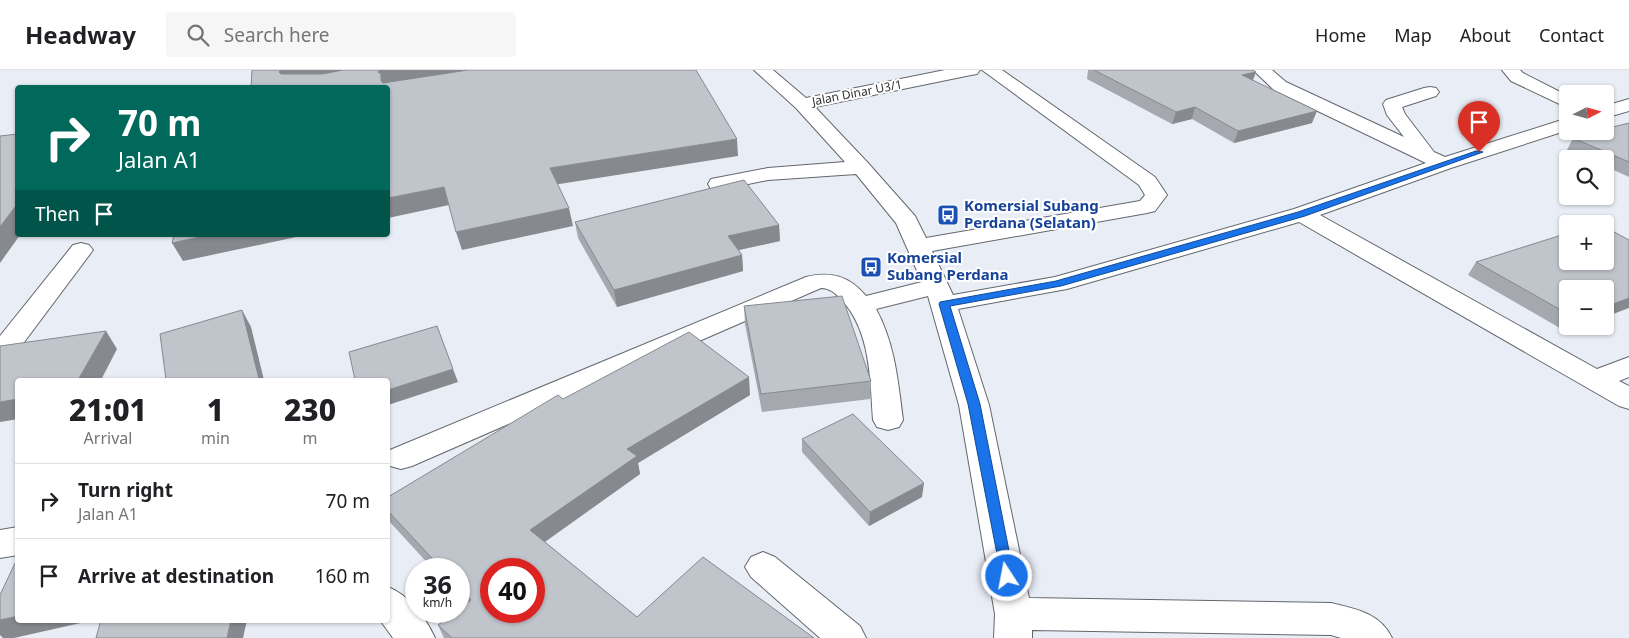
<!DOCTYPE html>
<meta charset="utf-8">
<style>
:root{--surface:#fff;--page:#f6f6f6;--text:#202124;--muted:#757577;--line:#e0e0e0}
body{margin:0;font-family:"Noto Sans",sans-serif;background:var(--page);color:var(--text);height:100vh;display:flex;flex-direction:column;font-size:19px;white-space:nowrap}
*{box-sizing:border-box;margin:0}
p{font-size:16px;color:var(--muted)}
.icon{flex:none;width:28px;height:28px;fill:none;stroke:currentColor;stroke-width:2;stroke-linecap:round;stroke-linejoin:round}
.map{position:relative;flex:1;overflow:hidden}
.details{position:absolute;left:15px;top:308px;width:375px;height:245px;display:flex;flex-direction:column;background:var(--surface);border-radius:5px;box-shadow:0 1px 4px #0004}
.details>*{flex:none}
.hud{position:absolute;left:15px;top:15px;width:375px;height:152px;border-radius:5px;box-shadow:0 1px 4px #0004;background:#00695c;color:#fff;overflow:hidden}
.needle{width:32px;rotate:84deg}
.buttons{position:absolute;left:1559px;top:15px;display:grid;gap:10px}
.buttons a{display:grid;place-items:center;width:55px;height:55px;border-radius:5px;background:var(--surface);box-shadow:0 1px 4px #0004;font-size:25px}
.speed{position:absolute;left:405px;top:488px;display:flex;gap:10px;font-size:25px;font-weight:700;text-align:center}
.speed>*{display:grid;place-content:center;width:65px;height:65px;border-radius:50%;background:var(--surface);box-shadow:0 1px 4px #0004;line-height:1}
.speed small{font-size:12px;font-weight:400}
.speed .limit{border:8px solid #d22;background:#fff;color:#111}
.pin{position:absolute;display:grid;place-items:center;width:42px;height:42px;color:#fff;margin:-51px -21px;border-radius:50% 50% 50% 0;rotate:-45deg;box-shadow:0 0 5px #0007}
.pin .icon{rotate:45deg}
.me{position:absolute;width:55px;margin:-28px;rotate:349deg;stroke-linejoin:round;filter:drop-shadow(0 0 4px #0008)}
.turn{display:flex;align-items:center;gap:18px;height:105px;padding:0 20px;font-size:22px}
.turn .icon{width:65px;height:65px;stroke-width:2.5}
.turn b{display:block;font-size:35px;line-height:42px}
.then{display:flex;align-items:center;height:48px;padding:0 20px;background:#0003;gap:10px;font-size:19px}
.eta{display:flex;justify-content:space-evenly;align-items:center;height:85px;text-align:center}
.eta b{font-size:30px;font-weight:800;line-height:35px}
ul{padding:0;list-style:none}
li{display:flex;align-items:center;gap:15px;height:75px;padding:0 20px;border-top:1px solid var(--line)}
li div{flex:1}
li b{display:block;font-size:19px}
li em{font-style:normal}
header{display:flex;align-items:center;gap:30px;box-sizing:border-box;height:70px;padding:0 25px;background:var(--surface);border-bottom:1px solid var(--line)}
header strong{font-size:24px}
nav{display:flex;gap:28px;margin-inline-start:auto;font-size:18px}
.search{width:350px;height:45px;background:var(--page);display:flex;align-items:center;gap:12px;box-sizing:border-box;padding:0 18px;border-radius:5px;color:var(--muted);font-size:19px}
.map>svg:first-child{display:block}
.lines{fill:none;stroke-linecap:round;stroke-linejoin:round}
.minor-casing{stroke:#63676d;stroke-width:2}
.minor{fill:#fff;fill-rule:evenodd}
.wall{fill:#a5a9af}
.shaded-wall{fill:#86898e}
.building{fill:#c0c4cb;stroke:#86898e;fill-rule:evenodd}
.route{fill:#1a73e8;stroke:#114b97}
.labels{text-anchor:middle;stroke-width:4;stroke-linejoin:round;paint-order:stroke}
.far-street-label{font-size:12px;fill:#313235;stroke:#fff}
.transit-label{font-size:15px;font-weight:bold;fill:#164399;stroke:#fff;text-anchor:start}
</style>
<header>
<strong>Headway</strong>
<div class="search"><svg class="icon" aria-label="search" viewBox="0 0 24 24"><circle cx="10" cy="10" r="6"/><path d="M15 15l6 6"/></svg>Search here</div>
<nav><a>Home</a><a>Map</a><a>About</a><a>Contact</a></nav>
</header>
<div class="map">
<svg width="1629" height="568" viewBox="0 0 1629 568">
<rect width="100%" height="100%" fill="#e9edf5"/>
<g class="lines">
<g class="minor-casing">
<g id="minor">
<path d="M 754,0 L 773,0 L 806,28 L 945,0 L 980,0 L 977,4 L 971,5 L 815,37 L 868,93 L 915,146 L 926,168 L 1140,131 L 1145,125 L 1139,115 L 982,0 L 1002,0 L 1155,107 L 1167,125 L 1155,141 L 1147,143 L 932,181 L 953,225 L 1055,207 L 1294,139 L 1426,93 L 1274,20 L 1253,0 L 1272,0 L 1286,12 L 1404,67 L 1387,45 L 1383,34 L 1386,30 L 1424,18 L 1430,17 L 1436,18 L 1439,22 L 1436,26 L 1402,37 L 1405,44 L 1434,82 L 1445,87 L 1568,48 L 1568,60 L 1451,98 L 1320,145 L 1597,299 L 1629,287 L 1629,307 L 1619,311 L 1629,316 L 1629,339 L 1619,336 L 1299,152 L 1067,219 L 958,239 L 989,335 L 1029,528 L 1331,533 C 1356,539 1380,543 1392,568 L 1341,568 L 1331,565 L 1032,560 L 1032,568 L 994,568 L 995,544 L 959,335 L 928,226 L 876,239 C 895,274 898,311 903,350 L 899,357 L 888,360 L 877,357 L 873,350 C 870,309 871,261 841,229 C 835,223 830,218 821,218 L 412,396 L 401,399 L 390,396 C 387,390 387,386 390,380 L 806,207 C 831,201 849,206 866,226 L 922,212 L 896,153 L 856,104 L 768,110 L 719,120 L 711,119 L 708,114 L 711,109 L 768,98 L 845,92 L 796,38 Z"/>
<path d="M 1502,0 L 1520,0 L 1523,3 L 1568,26 L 1568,38 L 1511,11 Z"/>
<path d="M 1629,29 L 1629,41 L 1605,48 L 1605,36 Z"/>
<path d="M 81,173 L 89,175 L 93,180 L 10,291 L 0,294 L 0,266 L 73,175 Z"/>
<path d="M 18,457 L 18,485 L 0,488 L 0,460 Z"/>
<path d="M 763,482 L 775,487 L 860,556 L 866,568 L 820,568 L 751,507 L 745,497 L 751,487 Z"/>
<path d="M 388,517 C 409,525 426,548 435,568 L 393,568 L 380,550 L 388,550 Z"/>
</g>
</g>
<use href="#minor" class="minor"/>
</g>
<g class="wall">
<path d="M 1088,0 L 1253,0 L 1253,10 L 1312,53 L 1234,73 L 1192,49 L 1172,54 L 1087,9 Z"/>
<path d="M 1629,53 L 1629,107 L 1605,96 L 1605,89 L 1588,89 L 1567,80 L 1573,68 Z"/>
<path d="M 575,152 L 779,155 L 780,171 L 739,180 L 742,185 L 743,201 L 617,237 L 578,168 Z"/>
<path d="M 1476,192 L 1568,219 L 1568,256 L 1579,256 L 1565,261 L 1468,205 Z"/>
<path d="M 744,236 L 871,311 L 870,329 L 762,342 L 745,254 Z"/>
<path d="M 750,325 L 638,393 L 640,404 L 545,472 L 637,547 L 814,568 L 444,568 L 438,555 L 466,534 L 459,527 L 459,499 L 433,499 L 388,450 L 388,427 L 563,329 Z"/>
<path d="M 802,369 L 922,427 L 869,456 L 802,382 Z"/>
</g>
<g class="shaded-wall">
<path d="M 281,0 L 355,0 L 290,12 L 279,2 Z"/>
<path d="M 380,0 L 473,0 L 383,18 L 378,2 Z"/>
<path d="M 1256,2 L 1252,13 L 1242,5 Z"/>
<path d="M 1195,37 L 1192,49 L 1172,54 L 1176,42 Z"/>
<path d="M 1317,41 L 1312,53 L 1234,73 L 1238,61 Z"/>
<path d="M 737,69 L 738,86 L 553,115 L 550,98 Z"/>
<path d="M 444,117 L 449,135 L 388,148 L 388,128 Z"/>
<path d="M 18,133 L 18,165 L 20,165 L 0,193 L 0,157 Z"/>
<path d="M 569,138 L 573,156 L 462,180 L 456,162 Z"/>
<path d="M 779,155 L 780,171 L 729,182 L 728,166 Z"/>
<path d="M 209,165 L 306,165 L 183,191 L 172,173 Z"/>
<path d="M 742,185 L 743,201 L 617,237 L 614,220 Z"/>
<path d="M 1629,228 L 1629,238 L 1605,247 L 1605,237 Z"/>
<path d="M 242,240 L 251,257 L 264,310 L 255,310 Z"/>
<path d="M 1569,256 L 1579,256 L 1565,261 Z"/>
<path d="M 106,261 L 117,279 L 101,310 L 78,310 Z"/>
<path d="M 453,299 L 458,312 L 388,335 L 388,320 Z"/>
<path d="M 749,307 L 750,325 L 638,393 L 640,404 L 536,478 L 530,460 L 627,379 Z"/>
<path d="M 18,329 L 18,349 L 0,352 L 0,332 Z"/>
<path d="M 924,413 L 922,427 L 869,456 L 870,442 Z"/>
<path d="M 18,546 L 18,550 L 94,550 L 14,568 L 3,568 L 0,565 L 0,550 Z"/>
<path d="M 231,550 L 247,550 L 243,568 L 227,568 Z"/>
</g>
<g class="building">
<path d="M 252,0 L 281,0 L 279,2 L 281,4 L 322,4 L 343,0 L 382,0 L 380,0 L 378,2 L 381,4 L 381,11 L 383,13 L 468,0 L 696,0 L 737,69 L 550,98 L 569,138 L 456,162 L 444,117 L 388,128 L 388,18 L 251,18 Z"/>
<path d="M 1094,0 L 1253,0 L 1256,2 L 1242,5 L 1317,41 L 1238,61 L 1195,37 L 1176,42 Z"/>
<path d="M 1629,53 L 1629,92 L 1573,68 L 1599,61 L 1605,61 L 1605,59 Z"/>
<path d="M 18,64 L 18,133 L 0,157 L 0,66 Z"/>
<path d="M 744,110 L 779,155 L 728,166 L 742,185 L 614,220 L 575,152 Z"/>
<path d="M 1605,157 L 1629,170 L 1629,228 L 1605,237 L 1605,219 L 1568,219 L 1568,244 L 1476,192 L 1568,163 L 1568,191 L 1605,191 Z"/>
<path d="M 174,165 L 209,165 L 172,173 Z"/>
<path d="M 842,226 L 871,311 L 761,324 L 744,236 Z"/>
<path d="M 242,240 L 259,309 L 255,310 L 166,310 L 160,264 Z"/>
<path d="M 437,256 L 453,299 L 388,320 L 388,310 L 355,310 L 349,282 Z"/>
<path d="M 106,261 L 78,310 L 18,310 L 18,329 L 0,332 L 0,276 Z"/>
<path d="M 689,262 L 749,307 L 627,379 L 637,386 L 530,460 L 637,547 L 703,487 L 814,568 L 452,568 L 438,555 L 456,541 L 459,541 L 459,539 L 471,530 L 459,517 L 459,499 L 442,499 L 388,441 L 388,427 L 558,325 L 563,329 ZM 491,499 L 534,499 L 534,541 L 491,541 Z"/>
<path d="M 853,344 L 924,413 L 870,442 L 802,369 Z"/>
<path d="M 15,493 L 18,493 L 18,546 L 0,550 L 0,525 Z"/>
<path d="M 101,550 L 231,550 L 227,568 L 96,568 Z"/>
</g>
<path class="route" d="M 1476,81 L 1483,82 L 1305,146 L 1061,216 L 950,236 L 980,334 L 1014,506 L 1012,510 L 1007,512 L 1002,510 L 968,334 L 939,234 L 940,232 L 1056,211 L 1298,142 Z"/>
<defs>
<g id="bus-square" transform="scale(1.125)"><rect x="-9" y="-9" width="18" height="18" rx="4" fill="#1a4fb4" stroke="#fff"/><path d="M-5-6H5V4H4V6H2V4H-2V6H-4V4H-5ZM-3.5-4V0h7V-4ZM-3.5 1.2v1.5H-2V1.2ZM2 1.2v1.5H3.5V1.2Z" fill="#fff"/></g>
</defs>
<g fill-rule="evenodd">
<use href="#bus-square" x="948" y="145"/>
<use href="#bus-square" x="871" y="197"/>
</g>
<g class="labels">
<g class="far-street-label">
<text transform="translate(857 23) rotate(-11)" y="4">Jalan Dinar U3/1</text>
</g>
<g class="transit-label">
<text x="964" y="141">Komersial Subang<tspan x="964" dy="17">Perdana (Selatan)</tspan></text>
<text x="887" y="193">Komersial<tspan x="887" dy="17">Subang Perdana</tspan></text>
</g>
</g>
</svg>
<div class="buttons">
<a><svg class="needle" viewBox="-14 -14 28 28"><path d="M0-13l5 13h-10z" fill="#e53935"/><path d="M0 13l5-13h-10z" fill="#757577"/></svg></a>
<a><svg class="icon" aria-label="search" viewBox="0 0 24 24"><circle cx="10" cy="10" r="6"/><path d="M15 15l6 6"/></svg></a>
<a>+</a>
<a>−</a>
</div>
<div class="speed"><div>36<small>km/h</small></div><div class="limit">40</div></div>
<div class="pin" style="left:1479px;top:82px;background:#d93025"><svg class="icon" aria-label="arrive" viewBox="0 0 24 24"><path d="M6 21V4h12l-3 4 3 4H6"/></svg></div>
<svg class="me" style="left:1007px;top:506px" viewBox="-20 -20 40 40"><circle r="17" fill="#1a73e8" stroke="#fff" stroke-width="3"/><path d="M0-11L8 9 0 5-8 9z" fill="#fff"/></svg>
<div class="hud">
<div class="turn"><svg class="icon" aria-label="right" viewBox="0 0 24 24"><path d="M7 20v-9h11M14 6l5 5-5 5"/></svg><div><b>70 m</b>Jalan A1</div></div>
<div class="then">Then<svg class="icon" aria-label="arrive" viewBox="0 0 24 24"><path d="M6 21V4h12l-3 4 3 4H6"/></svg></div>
</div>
<section class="details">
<div class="eta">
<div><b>21:01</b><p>Arrival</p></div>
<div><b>1</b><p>min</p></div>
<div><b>230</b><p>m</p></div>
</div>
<ul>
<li><svg class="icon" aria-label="right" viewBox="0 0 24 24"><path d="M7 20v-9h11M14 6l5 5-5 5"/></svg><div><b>Turn right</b><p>Jalan A1</p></div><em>70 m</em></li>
<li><svg class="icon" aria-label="arrive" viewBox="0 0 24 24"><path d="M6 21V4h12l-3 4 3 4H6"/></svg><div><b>Arrive at destination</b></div><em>160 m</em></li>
</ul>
</section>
</div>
